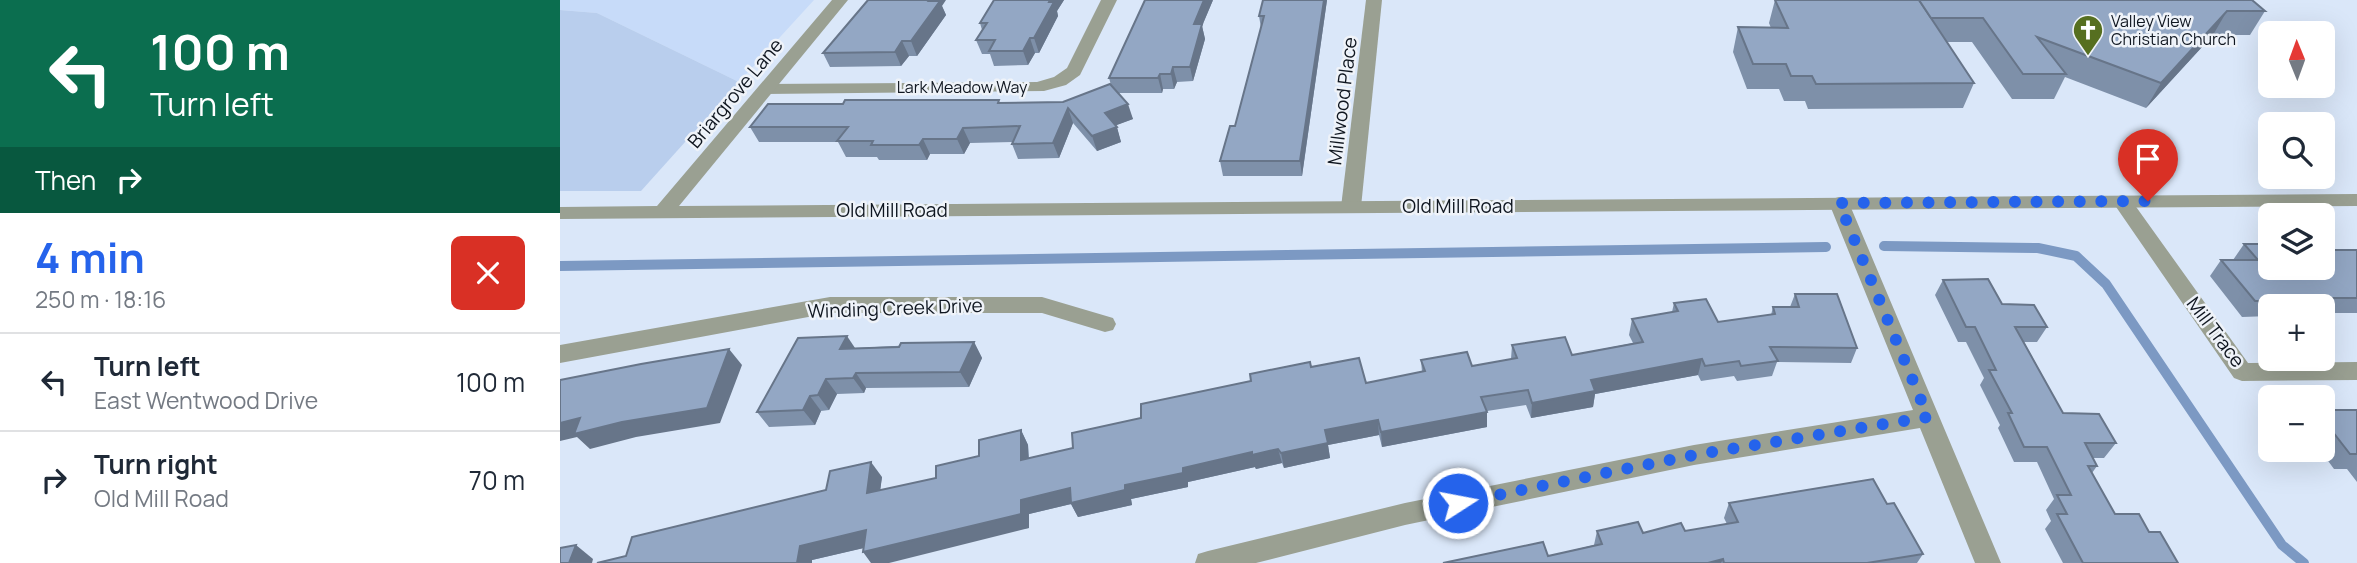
<!DOCTYPE html>
<meta charset="utf-8">
<style>
:root{--surface:#fff;--page:#f6f6f7;--text:#1f2937;--muted:#747a83;--line:#e0e1e3;--accent:#2563eb}
body{margin:0;font-family:Manrope,sans-serif;background:var(--page);color:var(--text);height:100vh;display:flex;flex-direction:column;font-size:26px;white-space:nowrap}
*{box-sizing:border-box;margin:0}
p{font-size:23px;color:var(--muted)}
.icon{flex:none;width:38px;height:38px;fill:none;stroke:currentColor;stroke-width:2;stroke-linecap:round;stroke-linejoin:round}
.map{position:relative;flex:1;overflow:hidden}
.sheet{display:flex;flex-direction:column;background:var(--surface);width:560px}
.sheet>*{flex:none}
.top-card{background:#0b6e4f;color:#fff;overflow:hidden}
.needle{width:46px;rotate:359deg}
.buttons{position:absolute;left:1698px;top:21px;display:grid;gap:14px}
.buttons a{display:grid;place-items:center;width:77px;height:77px;border-radius:10px;background:var(--surface);box-shadow:0 7px 28px #0002;font-size:35px}
.pin{position:absolute;display:grid;place-items:center;width:60px;height:60px;color:#fff;margin:-72px -30px;border-radius:50% 50% 50% 0;rotate:-45deg;box-shadow:0 0 7px #0007}
.pin .icon{rotate:45deg}
.me{position:absolute;width:77px;margin:-38px;rotate:79deg;stroke-linejoin:round;filter:drop-shadow(0 0 5px #0008)}
.turn{display:flex;align-items:center;gap:24px;height:147px;padding:0 35px;font-size:32px}
.turn .icon{width:91px;height:91px;stroke-width:2.5}
.turn b{display:block;font-size:49px;line-height:60px}
.then{display:flex;align-items:center;height:66px;padding:0 35px;background:#0003;gap:14px;font-size:26px}
.round{display:grid;place-items:center;flex:none;width:74px;height:74px;border-radius:10px;background:var(--page)}
.head{display:flex;align-items:center;justify-content:space-between;height:119px;padding:0 35px}
h1{font-size:42px;font-weight:700;line-height:52px;color:var(--accent)}
ul{padding:0;list-style:none}
li{display:flex;align-items:center;gap:21px;height:98px;padding:0 35px;border-top:2px solid var(--line)}
li div{flex:1}
li b{display:block;font-size:26px}
li em{font-style:normal}
main{display:flex;flex:1;min-height:0}
.map>svg:first-child{display:block}
.built{fill:#c7dbf9}
.green{fill:#b9ceed}
.lines{fill:none;stroke-linecap:round;stroke-linejoin:round}
.stream{stroke:#7c99c3;stroke-width:10}
.minor{fill:#9aa092;fill-rule:evenodd}
.tertiary{fill:#9aa092;fill-rule:evenodd}
.wall{fill:#7e90a9}
.shaded-wall{fill:#677589}
.building{fill:#93a7c4;stroke:#677589;stroke-width:2}
.route{stroke:#2563eb;stroke-width:12;stroke-dasharray:0 21.6}
.labels{text-anchor:middle;stroke-width:5;stroke-linejoin:round;paint-order:stroke}
.far-poi-label{font-size:16px;fill:#0f1620;stroke:#eff3f9;text-anchor:start}
.far-street-label{font-size:16px;fill:#0f1620;stroke:#eff3f9}
.street-label{font-size:19px;fill:#0f1620;stroke:#eff3f9}
</style>
<main>
<section class="sheet">
<div class="top-card">
<div class="turn"><svg class="icon" aria-label="left" viewBox="0 0 24 24"><path d="M17 20v-9H6M10 6l-5 5 5 5"/></svg><div><b>100 m</b>Turn left</div></div>
<div class="then">Then<svg class="icon" aria-label="right" viewBox="0 0 24 24"><path d="M7 20v-9h11M14 6l5 5-5 5"/></svg></div>
</div>
<div class="head"><div><h1>4 min</h1><p>250 m · 18:16</p></div><a class="round" style="background:#d93025;color:#fff"><svg class="icon" aria-label="close" viewBox="0 0 24 24"><path d="M6 6l12 12M18 6L6 18"/></svg></a></div>
<ul>
<li><svg class="icon" aria-label="left" viewBox="0 0 24 24"><path d="M17 20v-9H6M10 6l-5 5 5 5"/></svg><div><b>Turn left</b><p>East Wentwood Drive</p></div><em>100 m</em></li>
<li><svg class="icon" aria-label="right" viewBox="0 0 24 24"><path d="M7 20v-9h11M14 6l5 5-5 5"/></svg><div><b>Turn right</b><p>Old Mill Road</p></div><em>70 m</em></li>
</ul>
</section>
<div class="map">
<svg width="1797" height="563" viewBox="0 0 1797 563">
<rect width="100%" height="100%" fill="#dae7f9"/>
<path class="built" d="M 0,0 L 254,0 L 179,82 L 37,13 L 0,10 Z"/>
<path class="green" d="M 0,10 L 37,13 L 179,82 L 81,191 L 0,191 Z"/>
<g class="lines">
<g class="stream">
<path d="M 1324,246 L 1478,248 L 1516,256 L 1546,284 L 1722,545 L 1744,563"/>
<path d="M 0,266 L 1266,247"/>
</g>
<g class="minor">
<path d="M 541,0 L 557,0 L 520,75 L 506,85 L 484,91 L 206,94 L 198,89 L 206,84 L 477,82 L 494,77 L 507,68 Z"/>
<path d="M 806,0 L 822,0 L 801,207 L 798,211 L 784,211 L 781,207 Z"/>
<path d="M 1562,195 L 1569,197 L 1688,363 L 1797,362 L 1797,380 L 1682,381 L 1674,378 L 1552,201 L 1555,197 Z"/>
<path d="M 1279,197 L 1286,199 L 1289,203 L 1441,563 L 1415,563 L 1360,428 L 1134,465 L 845,525 L 696,563 L 635,563 L 638,554 L 648,551 L 845,503 L 1134,445 L 1353,410 L 1269,203 L 1272,199 Z"/>
<path d="M 270,297 L 482,297 L 553,318 L 556,324 L 553,330 L 545,332 L 482,313 L 270,313 L 0,363 L 0,345 Z"/>
</g>
<path class="tertiary" d="M 272,0 L 288,0 L 119,206 L 1797,194 L 1797,206 L 0,219 L 0,207 L 97,206 Z"/>
</g>
<g class="wall">
<path d="M 434,0 L 504,0 L 497,11 L 498,16 L 479,53 L 475,53 L 468,65 L 434,66 L 430,54 L 422,54 L 416,40 L 422,30 L 420,23 Z"/>
<path d="M 653,0 L 642,26 L 645,39 L 633,81 L 617,82 L 614,89 L 603,89 L 602,93 L 559,93 L 573,119 L 556,125 L 561,142 L 537,151 L 513,123 L 499,158 L 458,159 L 452,144 L 453,142 L 410,143 L 404,154 L 370,154 L 367,160 L 319,160 L 317,157 L 286,157 L 278,142 L 199,142 L 190,127 L 441,103 L 503,102 L 551,85 L 549,78 Z"/>
<path d="M 767,0 L 742,176 L 663,176 L 660,161 L 675,126 L 701,28 L 699,16 Z"/>
<path d="M 1215,0 L 1692,0 L 1705,11 L 1690,35 L 1653,35 L 1586,108 L 1505,77 L 1494,99 L 1452,99 L 1412,42 L 1387,42 L 1414,83 L 1403,108 L 1248,109 L 1245,101 L 1224,101 L 1219,89 L 1187,89 L 1173,52 L 1178,27 L 1211,28 L 1209,23 Z"/>
<path d="M 382,6 L 386,15 L 357,56 L 349,56 L 341,66 L 270,67 L 263,53 Z"/>
<path d="M 1684,244 L 1710,268 L 1797,250 L 1797,313 L 1762,313 L 1762,306 L 1710,306 L 1710,316 L 1682,317 L 1650,276 L 1661,260 L 1673,260 Z"/>
<path d="M 1383,280 L 1442,304 L 1487,327 L 1477,342 L 1464,342 L 1503,413 L 1556,443 L 1544,458 L 1533,458 L 1537,466 L 1532,473 L 1555,514 L 1589,532 L 1618,563 L 1503,563 L 1485,529 L 1491,521 L 1486,510 L 1494,499 L 1477,462 L 1454,462 L 1438,428 L 1440,425 L 1420,385 L 1424,378 L 1406,342 L 1398,342 L 1375,295 Z"/>
<path d="M 1235,294 L 1297,348 L 1291,363 L 1217,362 L 1212,376 L 1177,381 L 1174,376 L 1141,381 L 1138,375 L 1035,394 L 1033,407 L 971,418 L 966,405 L 927,411 L 927,427 L 822,447 L 819,435 L 768,445 L 770,458 L 724,468 L 722,463 L 696,469 L 695,467 L 628,482 L 628,487 L 571,499 L 572,505 L 518,517 L 511,504 L 469,514 L 469,528 L 303,548 L 252,560 L 66,556 L 266,490 L 322,477 L 320,490 L 376,478 L 419,456 L 461,430 L 468,445 L 469,458 L 513,448 L 581,418 L 691,381 L 751,367 L 806,383 L 862,372 L 861,360 L 912,366 L 951,359 L 952,345 L 1012,355 L 1073,343 L 1069,335 L 1072,319 L 1112,312 L 1114,303 L 1158,322 L 1211,315 L 1213,307 L 1230,307 Z"/>
<path d="M 414,342 L 422,358 L 409,387 L 306,388 L 304,393 L 277,394 L 269,410 L 261,411 L 255,425 L 209,427 L 197,412 L 295,348 Z"/>
<path d="M 1762,410 L 1797,410 L 1797,482 L 1787,469 L 1774,469 L 1760,450 L 1762,450 Z"/>
<path d="M 1169,503 L 1327,504 L 1363,554 L 1357,563 L 883,563 L 988,556 L 1034,545 L 1037,531 L 1083,533 L 1125,531 L 1167,524 L 1164,518 Z"/>
</g>
<g class="shaded-wall">
<path d="M 370,0 L 386,0 L 382,6 L 386,15 L 357,56 L 351,41 Z"/>
<path d="M 490,0 L 504,0 L 497,11 L 498,16 L 479,53 L 474,38 Z"/>
<path d="M 644,0 L 653,0 L 642,26 L 645,39 L 633,81 L 630,67 L 634,24 Z"/>
<path d="M 764,0 L 767,0 L 742,176 L 740,161 Z"/>
<path d="M 1667,11 L 1653,35 L 1586,108 L 1601,83 Z"/>
<path d="M 470,38 L 475,53 L 468,65 L 463,51 Z"/>
<path d="M 342,41 L 349,56 L 341,66 L 335,52 Z"/>
<path d="M 613,67 L 617,82 L 614,89 L 611,74 Z"/>
<path d="M 600,74 L 603,89 L 602,93 L 598,78 Z"/>
<path d="M 568,104 L 573,119 L 549,128 L 545,113 Z"/>
<path d="M 508,108 L 513,123 L 499,158 L 493,143 Z"/>
<path d="M 557,127 L 561,142 L 537,151 L 532,136 Z"/>
<path d="M 403,128 L 410,143 L 404,154 L 397,139 Z"/>
<path d="M 363,139 L 370,154 L 367,160 L 359,145 Z"/>
<path d="M 287,336 L 297,351 L 280,349 Z"/>
<path d="M 414,342 L 422,358 L 409,387 L 400,372 Z"/>
<path d="M 169,349 L 182,365 L 160,423 L 76,437 L 30,449 L 17,437 L 0,441 L 0,423 L 20,418 Z"/>
<path d="M 1142,359 L 1138,375 L 1035,394 L 1033,407 L 971,418 L 972,403 L 1031,380 Z"/>
<path d="M 296,373 L 306,388 L 304,393 L 293,378 Z"/>
<path d="M 266,379 L 277,394 L 269,410 L 258,395 Z"/>
<path d="M 250,396 L 261,411 L 255,425 L 243,410 Z"/>
<path d="M 927,412 L 927,427 L 822,447 L 821,432 Z"/>
<path d="M 818,420 L 819,435 L 768,445 L 770,458 L 724,468 L 721,453 L 765,430 Z"/>
<path d="M 461,430 L 468,445 L 469,474 L 461,460 Z"/>
<path d="M 718,449 L 722,463 L 696,469 L 695,467 L 628,482 L 628,487 L 571,499 L 572,505 L 518,517 L 511,504 L 469,514 L 469,528 L 329,563 L 311,563 L 303,552 L 461,500 L 510,488 L 565,485 L 623,468 L 692,452 Z"/>
<path d="M 311,462 L 322,477 L 318,507 L 307,493 Z"/>
<path d="M 306,530 L 317,545 L 252,560 L 252,563 L 237,563 L 240,546 Z"/>
<path d="M 16,545 L 33,559 L 32,563 L 9,563 Z"/>
<path d="M 1163,559 L 1161,563 L 1148,563 Z"/>
</g>
<g class="building">
<path d="M 308,0 L 370,0 L 369,1 L 380,1 L 351,41 L 342,41 L 335,52 L 263,53 Z"/>
<path d="M 434,0 L 490,0 L 489,2 L 494,2 L 474,38 L 470,38 L 463,51 L 429,51 L 435,40 L 416,40 L 427,23 L 420,23 Z"/>
<path d="M 585,0 L 644,0 L 634,24 L 642,24 L 630,67 L 613,67 L 611,74 L 600,74 L 598,78 L 549,78 Z"/>
<path d="M 703,0 L 764,0 L 740,161 L 660,161 L 670,126 L 675,126 L 704,16 L 699,16 Z"/>
<path d="M 1215,0 L 1359,0 L 1414,83 L 1256,84 L 1252,76 L 1231,76 L 1226,64 L 1193,64 L 1178,27 L 1228,28 Z"/>
<path d="M 1359,0 L 1692,0 L 1705,11 L 1667,11 L 1601,83 L 1477,37 L 1506,74 L 1463,74 L 1423,18 L 1371,18 Z"/>
<path d="M 550,84 L 568,104 L 545,113 L 557,127 L 532,136 L 508,108 L 493,143 L 452,144 L 460,126 L 403,128 L 397,139 L 363,139 L 359,145 L 311,145 L 313,141 L 277,141 L 288,127 L 190,127 L 208,104 L 283,104 L 285,100 L 439,100 L 438,103 L 503,102 Z"/>
<path d="M 1684,244 L 1710,244 L 1710,268 L 1762,268 L 1762,250 L 1797,250 L 1797,298 L 1761,298 L 1763,300 L 1695,301 L 1661,260 L 1698,260 Z"/>
<path d="M 1428,279 L 1442,304 L 1474,305 L 1487,327 L 1455,327 L 1503,413 L 1539,414 L 1556,443 L 1525,443 L 1537,466 L 1528,466 L 1555,514 L 1579,514 L 1589,532 L 1600,532 L 1618,563 L 1523,563 L 1497,514 L 1507,514 L 1497,495 L 1511,495 L 1487,447 L 1464,447 L 1448,413 L 1452,413 L 1429,370 L 1436,370 L 1415,327 L 1406,327 L 1383,280 Z"/>
<path d="M 1235,294 L 1277,294 L 1297,348 L 1210,347 L 1218,361 L 1181,366 L 1179,361 L 1145,366 L 1142,359 L 1031,380 L 1035,391 L 972,403 L 968,390 L 921,397 L 927,412 L 821,432 L 818,420 L 765,430 L 768,443 L 721,453 L 718,449 L 692,455 L 692,452 L 623,468 L 623,473 L 565,485 L 565,490 L 511,503 L 510,488 L 461,500 L 461,514 L 303,552 L 306,530 L 240,546 L 237,563 L 37,563 L 66,556 L 72,537 L 266,490 L 270,471 L 311,462 L 307,493 L 376,478 L 376,466 L 419,456 L 419,440 L 461,430 L 461,460 L 513,448 L 512,433 L 581,418 L 581,404 L 691,381 L 690,374 L 750,362 L 751,367 L 799,358 L 806,383 L 865,371 L 861,360 L 907,352 L 912,366 L 957,358 L 952,345 L 1005,337 L 1012,355 L 1083,342 L 1072,319 L 1118,311 L 1114,303 L 1146,299 L 1158,322 L 1215,314 L 1213,307 L 1239,307 Z"/>
<path d="M 287,336 L 280,349 L 339,347 L 341,343 L 414,342 L 400,372 L 296,373 L 293,378 L 266,379 L 258,395 L 250,396 L 243,410 L 197,412 L 238,338 Z"/>
<path d="M 169,349 L 147,408 L 62,422 L 14,434 L 20,418 L 0,423 L 0,380 L 81,364 Z"/>
<path d="M 1762,410 L 1797,410 L 1797,454 L 1790,454 L 1762,418 Z"/>
<path d="M 1313,479 L 1327,504 L 1334,503 L 1363,554 L 1307,563 L 1164,563 L 1163,559 L 1148,563 L 883,563 L 983,542 L 988,556 L 1042,544 L 1037,531 L 1078,522 L 1083,533 L 1121,523 L 1125,531 L 1178,522 L 1169,503 Z"/>
<path d="M 16,545 L 9,563 L 0,563 L 0,548 Z"/>
</g>
<g class="lines">
<path class="route" d="M 898,503 L 1134,455 L 1368,417 L 1279,203 L 1588,201"/>
</g>
<defs>
<g id="church-pin" transform="scale(1.575)"><path d="M0 17L-7.5 6A9.5 9.5 0 1 1 7.5 6Z" fill="#566f20" stroke="#eff3f9"/><path d="M-1.2-6h2.4v3.5h3.3v2.4h-3.3V6h-2.4V-.1h-3.3v-2.4h3.3Z" fill="#fff"/></g>
</defs>
<g fill-rule="evenodd">
<use href="#church-pin" x="1528" y="30"/>
</g>
<g class="labels">
<g class="far-poi-label">
<text x="1551" y="27">Valley View<tspan x="1551" dy="18">Christian Church</tspan></text>
</g>
<g class="far-street-label">
<text x="402" y="93">Lark Meadow Way</text>
</g>
<g class="street-label">
<text transform="translate(175 93) rotate(-50)" y="7">Briargrove Lane</text>
<text transform="translate(782 101) rotate(-83)" y="7">Millwood Place</text>
<text x="898" y="213">Old Mill Road</text>
<text x="332" y="217">Old Mill Road</text>
<text transform="translate(335 308) rotate(-2)" y="7">Winding Creek Drive</text>
<text transform="translate(1656 332) rotate(53)" y="7">Mill Trace</text>
</g>
</g>
</svg>
<div class="buttons">
<a><svg class="needle" viewBox="-14 -14 28 28"><path d="M0-13l5 13h-10z" fill="#e53935"/><path d="M0 13l5-13h-10z" fill="#747a83"/></svg></a>
<a><svg class="icon" aria-label="search" viewBox="0 0 24 24"><circle cx="10" cy="10" r="6"/><path d="M15 15l6 6"/></svg></a>
<a><svg class="icon" aria-label="layers" viewBox="0 0 24 24"><path d="M12 4l9 5-9 5-9-5zM3 14l9 5 9-5"/></svg></a>
<a>+</a>
<a>−</a>
</div>
<div class="pin" style="left:1588px;top:201px;background:#d93025"><svg class="icon" aria-label="arrive" viewBox="0 0 24 24"><path d="M6 21V4h12l-3 4 3 4H6"/></svg></div>
<svg class="me" style="left:898px;top:503px" viewBox="-20 -20 40 40"><circle r="17" fill="#2563eb" stroke="#fff" stroke-width="3"/><path d="M0-11L8 9 0 5-8 9z" fill="#fff"/></svg>
</div>
</main>
